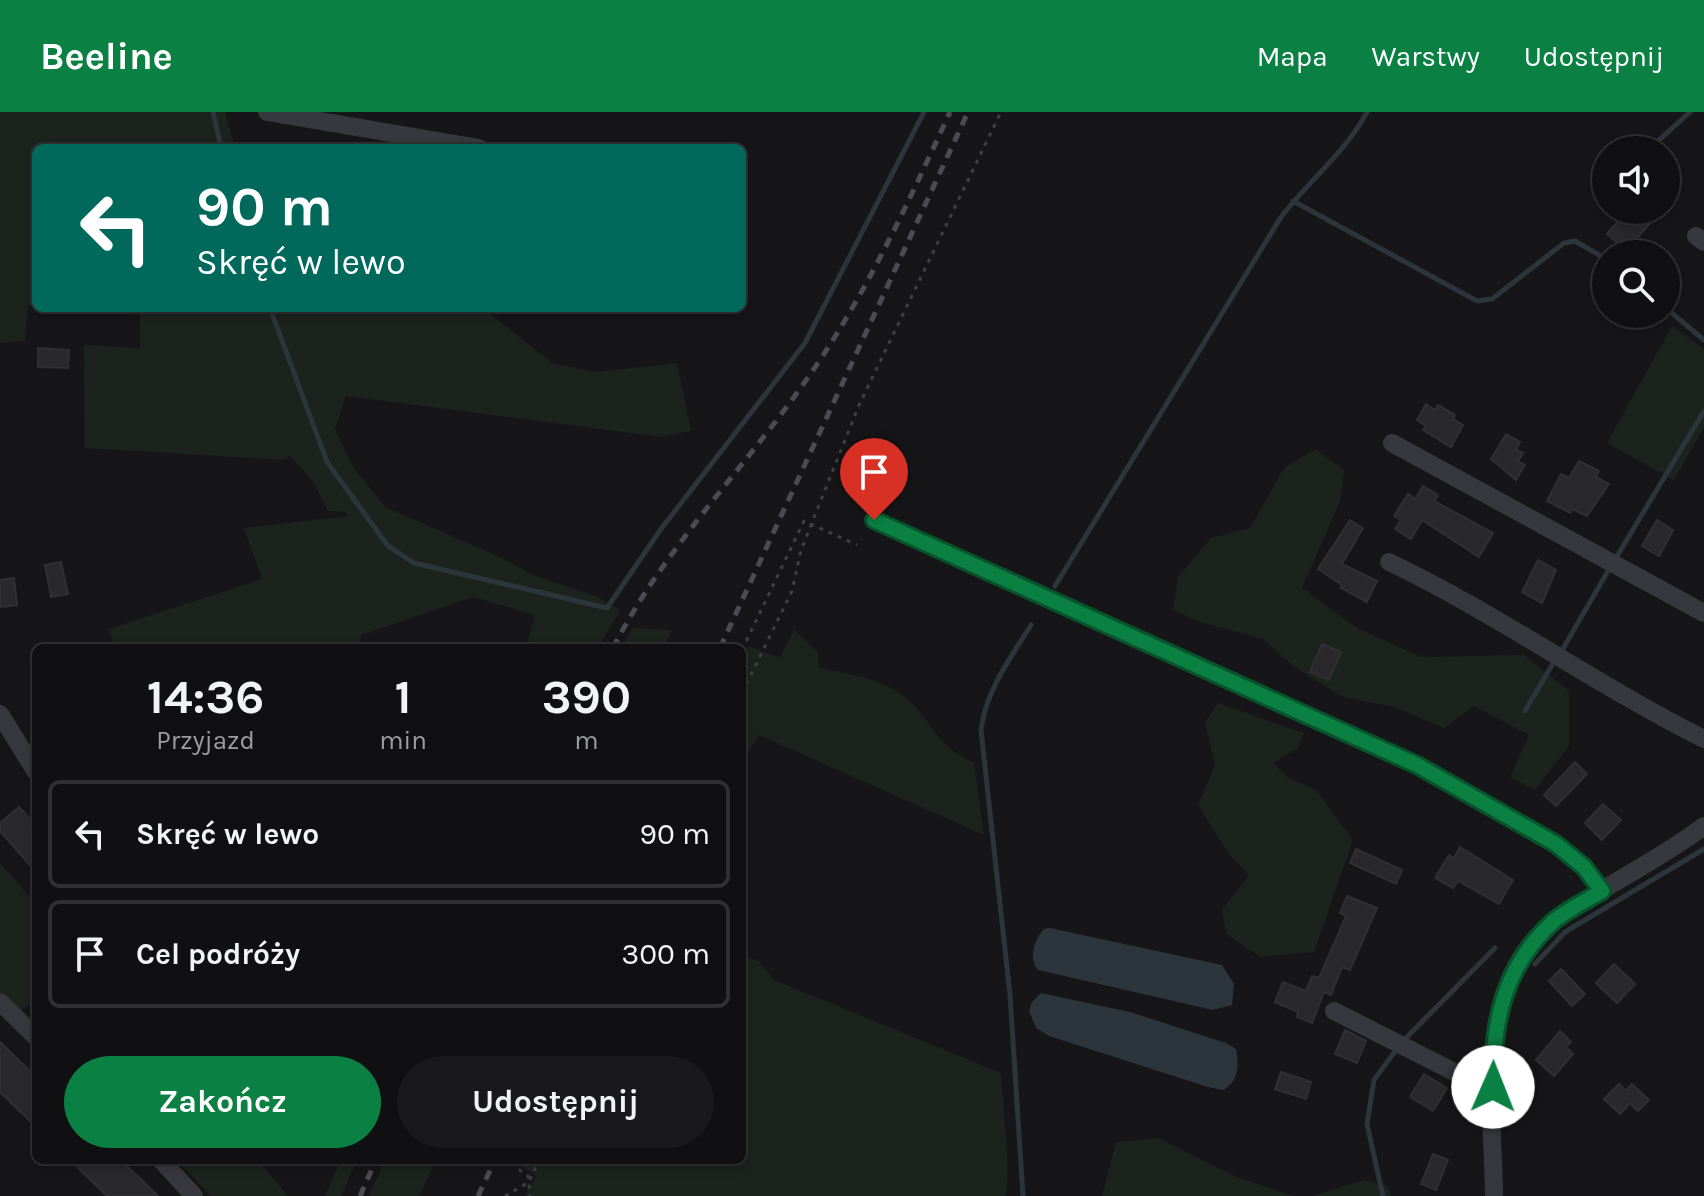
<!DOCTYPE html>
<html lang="pl">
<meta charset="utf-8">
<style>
:root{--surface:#101012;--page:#19191b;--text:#f1f3f6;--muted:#9c9d9f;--line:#303032;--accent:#0b8043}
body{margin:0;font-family:Karla,sans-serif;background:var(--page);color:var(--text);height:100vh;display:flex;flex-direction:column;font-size:30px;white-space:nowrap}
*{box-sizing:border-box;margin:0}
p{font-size:26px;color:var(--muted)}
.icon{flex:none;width:44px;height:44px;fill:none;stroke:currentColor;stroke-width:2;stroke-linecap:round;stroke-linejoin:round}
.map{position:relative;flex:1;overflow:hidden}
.drawer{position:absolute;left:32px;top:532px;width:714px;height:520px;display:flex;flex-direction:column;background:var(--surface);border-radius:12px;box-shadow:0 4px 12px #0003,0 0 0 2px var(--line)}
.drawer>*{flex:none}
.banner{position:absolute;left:32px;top:32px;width:714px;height:168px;border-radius:12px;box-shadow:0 4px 12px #0003,0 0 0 2px var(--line);background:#00695c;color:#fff;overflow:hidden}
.tools{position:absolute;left:1592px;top:24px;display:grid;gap:16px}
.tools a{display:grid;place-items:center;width:88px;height:88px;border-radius:50%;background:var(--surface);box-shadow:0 4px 12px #0003,0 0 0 2px var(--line);font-size:40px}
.pin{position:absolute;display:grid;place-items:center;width:68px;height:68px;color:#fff;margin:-82px -34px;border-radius:50% 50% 50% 0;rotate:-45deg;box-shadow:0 0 8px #0007}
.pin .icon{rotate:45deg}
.me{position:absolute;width:88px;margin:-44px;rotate:1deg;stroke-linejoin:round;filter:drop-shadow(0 0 6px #0008)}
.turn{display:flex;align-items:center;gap:28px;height:168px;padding:0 32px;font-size:36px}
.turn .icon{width:104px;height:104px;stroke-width:2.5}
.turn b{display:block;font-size:56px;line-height:68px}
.eta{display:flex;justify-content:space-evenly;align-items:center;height:136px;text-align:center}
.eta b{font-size:48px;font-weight:700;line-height:56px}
.cta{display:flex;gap:16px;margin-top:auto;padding:16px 32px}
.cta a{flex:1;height:92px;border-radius:48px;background:var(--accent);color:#fff;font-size:32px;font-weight:700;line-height:92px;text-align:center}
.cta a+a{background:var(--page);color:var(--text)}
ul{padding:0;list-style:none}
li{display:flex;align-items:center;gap:24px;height:108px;margin:0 16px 12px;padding:0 16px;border:4px solid var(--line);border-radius:12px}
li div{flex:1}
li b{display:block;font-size:30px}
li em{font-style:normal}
header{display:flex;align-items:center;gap:48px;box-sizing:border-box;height:112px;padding:0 40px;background:var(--accent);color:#fff}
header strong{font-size:38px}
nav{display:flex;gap:44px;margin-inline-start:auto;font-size:28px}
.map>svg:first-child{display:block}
.green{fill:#1c231d}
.water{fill:#2c353c}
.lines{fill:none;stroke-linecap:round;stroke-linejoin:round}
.stream{stroke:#2c353c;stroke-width:5}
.building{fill:#29292c;stroke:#303034;stroke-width:2}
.path{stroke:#3d3f44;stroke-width:3;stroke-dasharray:4 6;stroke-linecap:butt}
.minor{stroke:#37383d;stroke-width:18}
.rail{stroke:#4a4c52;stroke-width:5;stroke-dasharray:10 8;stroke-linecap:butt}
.route-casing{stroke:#07532c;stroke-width:20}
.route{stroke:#0b8043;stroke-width:14}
</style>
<header>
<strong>Beeline</strong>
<nav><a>Mapa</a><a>Warstwy</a><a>Udostępnij</a></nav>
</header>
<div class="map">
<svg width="1704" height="1084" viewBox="0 0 1704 1084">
<rect width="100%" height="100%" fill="#161618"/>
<g class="green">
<path d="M 0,0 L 225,0 L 235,36 L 36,36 L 36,193 L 28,193 L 25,229 L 0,231 Z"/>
<path d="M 70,196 L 483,196 L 552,251 L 595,260 L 677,251 L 691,319 L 661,325 L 346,284 L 335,317 L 353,355 L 385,395 L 500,445 L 535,464 L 596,484 L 620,498 L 598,536 L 526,536 L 535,503 L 473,485 L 362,523 L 358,536 L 115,536 L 108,517 L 262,467 L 244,416 L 348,404 L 346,400 L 328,399 L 313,369 L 290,344 L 284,348 L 85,336 L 84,233 L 140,236 L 140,203 Z"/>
<path d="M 1672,214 L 1704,237 L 1704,315 L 1674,368 L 1607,331 Z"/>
<path d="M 1315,337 L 1344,358 L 1340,389 L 1302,476 L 1357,516 L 1421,545 L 1524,543 L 1569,579 L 1569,634 L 1535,678 L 1510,665 L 1529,623 L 1474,594 L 1444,616 L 1394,595 L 1343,585 L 1293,554 L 1263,527 L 1200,510 L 1173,498 L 1178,465 L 1211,426 L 1250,416 L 1284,356 Z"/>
<path d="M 633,516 L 672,518 L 664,536 L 621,536 Z"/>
<path d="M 794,517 L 818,541 L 819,556 C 848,562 877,565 902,583 C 932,604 931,631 974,651 L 984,723 L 759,623 L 742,651 L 742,548 L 748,534 L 780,546 Z"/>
<path d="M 1218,591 L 1304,621 L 1298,636 L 1273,651 L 1287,665 L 1316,678 L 1353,728 L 1314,840 L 1260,845 L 1226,822 L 1222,798 L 1249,763 L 1228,741 L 1198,693 L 1215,653 L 1205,610 Z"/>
<path d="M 0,751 L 36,792 L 36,893 L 32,890 L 19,900 L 0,881 Z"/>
<path d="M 742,843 L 759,849 L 774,868 L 1001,961 L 1008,1057 L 1006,1084 L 525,1084 L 536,1064 L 520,1053 L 522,1048 L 742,1048 Z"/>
<path d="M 1158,1026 L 1235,1064 L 1293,1084 L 1102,1084 L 1116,1030 Z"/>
<path d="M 176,1048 L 257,1048 L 288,1084 L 211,1084 Z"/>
<path d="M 341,1048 L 357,1048 L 341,1084 L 325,1084 Z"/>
<path d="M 385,1048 L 436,1048 L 419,1084 L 369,1084 Z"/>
<path d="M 1364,1068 L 1388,1074 L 1391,1084 L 1312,1084 Z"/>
</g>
<g class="water">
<path d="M 1050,816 L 1222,853 L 1234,872 L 1232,893 L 1213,898 L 1038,858 C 1028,847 1034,827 1044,817 Z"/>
<path d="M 1041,881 L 1130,900 L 1226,931 L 1236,937 C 1239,952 1239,970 1223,978 L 1208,975 L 1049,924 L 1036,916 L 1029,899 L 1032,890 Z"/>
</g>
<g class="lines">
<g class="stream">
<path d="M 213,0 L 221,36"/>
<path d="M 1648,38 L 1690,0"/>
<path d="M 1293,89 L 1477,189 L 1492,187 L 1564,131 L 1575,129 L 1606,147"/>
<path d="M 270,196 L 327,350 L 388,434 L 414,451 L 607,496 L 661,417 L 805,231 L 924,0"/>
<path d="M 1666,196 L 1704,228"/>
<path d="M 1616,446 L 1704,299"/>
<path d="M 1055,474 L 1281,105 C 1307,71 1348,37 1367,0"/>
<path d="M 1561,540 L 1608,459"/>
<path d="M 1525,599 L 1555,548"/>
<path d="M 1535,852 L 1565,820 L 1704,737"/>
<path d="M 1404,928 L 1495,836"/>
<path d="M 1023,1084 L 1010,883 L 981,618 C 986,578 1010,547 1031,513"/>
<path d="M 1383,1084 L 1367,1012 L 1374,968 L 1396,938"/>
</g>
</g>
<g class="building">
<path d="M 1628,98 L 1662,98 L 1626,138 L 1607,122 Z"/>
<path d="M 38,236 L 69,238 L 68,256 L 38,255 Z"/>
<path d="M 1426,292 L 1435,298 L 1438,293 L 1455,303 L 1453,307 L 1463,313 L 1451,335 L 1423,318 L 1426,314 L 1417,308 Z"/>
<path d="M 1506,322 L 1520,330 L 1516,338 L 1523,341 L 1518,349 L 1525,353 L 1516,368 L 1491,347 Z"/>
<path d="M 1579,349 L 1599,359 L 1596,365 L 1609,372 L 1587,404 L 1572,397 L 1570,401 L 1547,389 L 1561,362 L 1569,366 Z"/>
<path d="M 1423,374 L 1438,383 L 1434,389 L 1493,421 L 1479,445 L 1422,408 L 1411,427 L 1395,417 L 1401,408 L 1394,404 L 1408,382 L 1415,387 Z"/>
<path d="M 1350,408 L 1363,416 L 1342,452 L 1377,469 L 1367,490 L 1341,476 L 1342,473 L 1318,457 Z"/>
<path d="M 1657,408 L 1673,418 L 1659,444 L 1642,434 Z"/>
<path d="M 1538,448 L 1556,458 L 1542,491 L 1522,480 Z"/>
<path d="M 61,450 L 68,482 L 51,485 L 45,453 Z"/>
<path d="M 14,466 L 17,493 L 0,495 L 0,468 Z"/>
<path d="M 1322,532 L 1341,540 L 1329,568 L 1310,560 Z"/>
<path d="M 1575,650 L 1587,662 L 1556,694 L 1544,683 Z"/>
<path d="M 1603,692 L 1621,708 L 1602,728 L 1585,711 Z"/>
<path d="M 19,695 L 34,711 L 30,714 L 36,721 L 36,760 L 0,719 L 0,711 Z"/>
<path d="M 1460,735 L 1513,768 L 1499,792 L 1458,769 L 1453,776 L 1435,766 L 1449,743 L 1454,746 Z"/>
<path d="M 1356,737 L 1402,758 L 1396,772 L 1350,751 Z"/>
<path d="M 1347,784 L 1377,796 L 1350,858 L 1342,855 L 1331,883 L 1324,880 L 1312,911 L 1297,905 L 1298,900 L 1275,890 L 1283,870 L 1306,879 L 1312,864 L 1319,866 L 1346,804 L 1340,801 Z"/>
<path d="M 1614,852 L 1635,872 L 1617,891 L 1596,871 Z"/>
<path d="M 1561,857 L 1585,882 L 1572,894 L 1549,869 Z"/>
<path d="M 1345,918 L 1366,929 L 1357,951 L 1335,942 Z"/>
<path d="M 1560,919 L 1571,930 L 1566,935 L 1573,942 L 1554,964 L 1536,948 Z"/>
<path d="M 0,930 L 36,965 L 36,1015 L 0,980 Z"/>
<path d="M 1281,960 L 1311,970 L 1306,987 L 1275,977 Z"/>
<path d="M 1424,962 L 1447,976 L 1433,999 L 1410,985 Z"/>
<path d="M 1619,972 L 1626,979 L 1632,972 L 1649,988 L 1638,999 L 1630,991 L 1620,1002 L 1604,987 Z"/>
<path d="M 1433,1042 L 1448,1048 L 1436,1078 L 1421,1072 Z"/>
<path d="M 70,1048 L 121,1048 L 158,1084 L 107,1084 Z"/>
</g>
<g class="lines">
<g class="path">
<path d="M 742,538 L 804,409 L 857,433"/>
<path d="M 742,581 L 792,479 L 801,438 L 859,293 L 1001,0"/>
<path d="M 519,1048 L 518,1057 L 528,1064 L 530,1084"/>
<path d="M 505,1084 L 529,1070 L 539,1048"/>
</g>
<g class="minor">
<path d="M 267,0 L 479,36"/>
<path d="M 1696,124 L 1704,130"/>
<path d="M 1392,331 L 1704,501"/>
<path d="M 874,408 L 1417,653 L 1556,732 L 1584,755 L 1602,779"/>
<path d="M 1389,450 C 1498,502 1596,573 1704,627"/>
<path d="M 0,602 L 36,660"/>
<path d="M 0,890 L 36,925"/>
<path d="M 1334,899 L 1470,968 L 1493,975"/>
<path d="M 161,1048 L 194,1084"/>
<path d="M 1494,1084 C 1493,993 1472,867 1559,805 C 1606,773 1659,748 1704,714"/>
</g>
<g class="rail">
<path d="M 613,536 C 664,436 746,355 809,264 C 867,181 908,91 950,0"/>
<path d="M 720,536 L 968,0"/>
<path d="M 360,1084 L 376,1048"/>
<path d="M 478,1084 L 495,1048"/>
</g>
</g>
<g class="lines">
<g class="route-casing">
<path id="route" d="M 874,408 L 1417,653 L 1556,732 L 1584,755 L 1602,779 C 1587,788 1569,797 1555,808 C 1504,853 1492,910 1493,975"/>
</g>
<use href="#route" class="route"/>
</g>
</svg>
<div class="tools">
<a><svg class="icon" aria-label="sound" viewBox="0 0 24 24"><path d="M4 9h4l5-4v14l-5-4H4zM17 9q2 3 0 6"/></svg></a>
<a><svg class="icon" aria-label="search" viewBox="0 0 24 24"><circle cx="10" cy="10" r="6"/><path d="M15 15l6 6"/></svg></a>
</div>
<div class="pin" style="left:874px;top:408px;background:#d93025"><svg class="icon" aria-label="arrive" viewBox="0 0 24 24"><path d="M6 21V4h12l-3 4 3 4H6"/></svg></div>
<svg class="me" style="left:1493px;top:975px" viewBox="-20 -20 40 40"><circle r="19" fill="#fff"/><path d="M0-13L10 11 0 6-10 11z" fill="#0b8043"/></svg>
<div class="banner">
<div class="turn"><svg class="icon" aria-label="left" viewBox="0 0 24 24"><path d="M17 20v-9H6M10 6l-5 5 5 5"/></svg><div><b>90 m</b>Skręć w lewo</div></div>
</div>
<section class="drawer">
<div class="eta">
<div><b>14:36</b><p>Przyjazd</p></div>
<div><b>1</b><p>min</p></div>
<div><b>390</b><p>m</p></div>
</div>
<ul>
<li><svg class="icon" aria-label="left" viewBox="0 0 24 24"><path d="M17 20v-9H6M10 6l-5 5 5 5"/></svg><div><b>Skręć w lewo</b></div><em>90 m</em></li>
<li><svg class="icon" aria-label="arrive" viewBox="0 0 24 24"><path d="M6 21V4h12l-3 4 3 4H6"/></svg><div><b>Cel podróży</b></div><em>300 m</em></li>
</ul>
<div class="cta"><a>Zakończ</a><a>Udostępnij</a></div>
</section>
</div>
